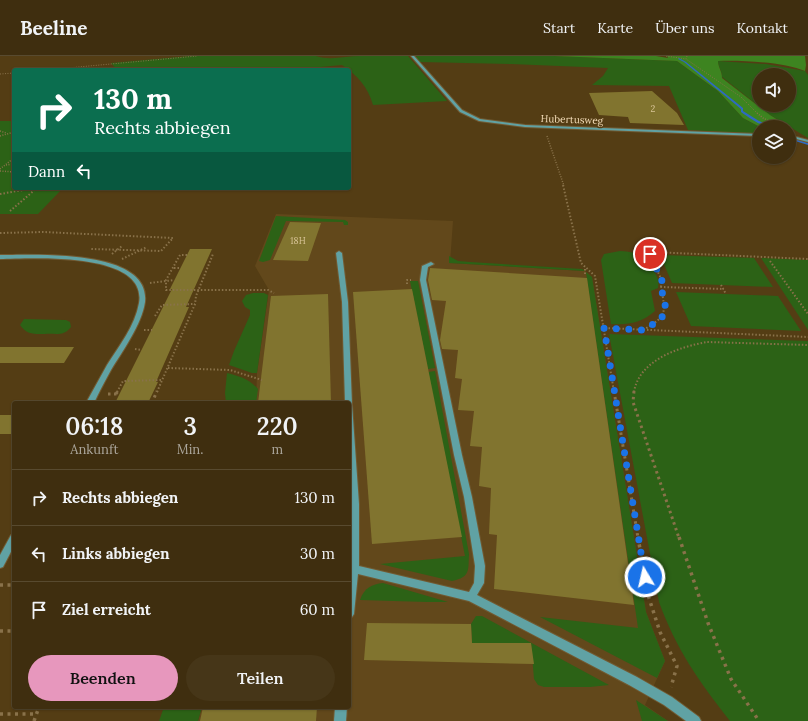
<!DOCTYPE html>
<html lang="de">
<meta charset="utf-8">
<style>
:root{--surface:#3f2e0f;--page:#463618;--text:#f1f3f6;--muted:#ada89e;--line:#584a2f;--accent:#e797bd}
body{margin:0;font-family:Lora,serif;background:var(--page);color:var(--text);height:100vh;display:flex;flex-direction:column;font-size:15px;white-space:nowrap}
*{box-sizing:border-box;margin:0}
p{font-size:13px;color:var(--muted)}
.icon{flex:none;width:22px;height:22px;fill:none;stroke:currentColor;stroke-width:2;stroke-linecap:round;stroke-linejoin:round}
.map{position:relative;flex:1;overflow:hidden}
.panel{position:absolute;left:12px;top:345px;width:339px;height:308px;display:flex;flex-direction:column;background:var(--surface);border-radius:4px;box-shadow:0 1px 3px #0004,0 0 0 1px var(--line)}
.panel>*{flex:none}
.banner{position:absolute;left:12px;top:12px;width:339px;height:122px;border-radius:4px;box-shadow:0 1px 3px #0004,0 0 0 1px var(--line);background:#0b6e4f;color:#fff;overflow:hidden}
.fabs{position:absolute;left:752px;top:12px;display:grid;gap:8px}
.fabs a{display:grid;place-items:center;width:44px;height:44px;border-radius:50%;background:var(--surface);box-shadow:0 1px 3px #0004,0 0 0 1px var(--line);font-size:20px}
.pin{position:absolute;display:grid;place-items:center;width:34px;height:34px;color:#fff;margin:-17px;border:2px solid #fff;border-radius:50%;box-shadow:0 1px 4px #0007}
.me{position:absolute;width:44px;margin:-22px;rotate:351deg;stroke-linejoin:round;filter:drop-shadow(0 0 3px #0008)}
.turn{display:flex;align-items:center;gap:14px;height:84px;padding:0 16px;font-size:18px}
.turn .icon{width:52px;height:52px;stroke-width:2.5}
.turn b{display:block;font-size:28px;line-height:34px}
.then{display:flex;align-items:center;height:38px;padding:0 16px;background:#0003;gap:8px;font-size:15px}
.eta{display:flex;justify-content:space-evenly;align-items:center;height:68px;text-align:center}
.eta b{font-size:24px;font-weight:600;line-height:28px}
.cta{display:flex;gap:8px;margin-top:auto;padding:8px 16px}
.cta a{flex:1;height:46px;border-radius:24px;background:var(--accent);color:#111;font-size:16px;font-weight:600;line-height:46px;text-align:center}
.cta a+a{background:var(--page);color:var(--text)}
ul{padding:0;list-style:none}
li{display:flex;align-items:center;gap:12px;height:56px;padding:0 16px;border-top:1px solid var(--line)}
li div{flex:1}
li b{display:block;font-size:15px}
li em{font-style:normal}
header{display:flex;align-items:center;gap:24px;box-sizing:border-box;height:56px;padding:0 20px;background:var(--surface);border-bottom:1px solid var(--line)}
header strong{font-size:19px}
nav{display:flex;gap:22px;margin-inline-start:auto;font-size:14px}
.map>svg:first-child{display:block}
.built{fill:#62481b}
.green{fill:#2c6216;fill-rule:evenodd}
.forest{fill:#3d8420}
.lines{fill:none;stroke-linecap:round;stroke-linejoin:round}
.stream{fill:#2e6ac2;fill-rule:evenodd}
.building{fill:#81742f}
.minor-casing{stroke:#715a32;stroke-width:2}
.path-far4{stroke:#89724a;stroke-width:1;stroke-dasharray:1 1.5;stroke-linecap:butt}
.path-far3{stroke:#89724a;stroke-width:1.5;stroke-dasharray:1 1.5;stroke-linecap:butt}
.path-far2{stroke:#89724a;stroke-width:2;stroke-dasharray:1.5 2;stroke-linecap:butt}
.path-far1{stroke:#89724a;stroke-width:3;stroke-dasharray:2.5 3.5;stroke-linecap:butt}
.path{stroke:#89724a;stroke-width:3.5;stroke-dasharray:3 4.5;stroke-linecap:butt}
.minor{fill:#60a2a4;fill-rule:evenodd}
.route{stroke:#1a73e8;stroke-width:7;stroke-dasharray:0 12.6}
.labels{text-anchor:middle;stroke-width:3;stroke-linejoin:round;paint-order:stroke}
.far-number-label{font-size:9px;fill:#d8c497}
.far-street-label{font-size:10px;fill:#f5deba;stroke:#543d14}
</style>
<header>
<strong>Beeline</strong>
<nav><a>Start</a><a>Karte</a><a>Über uns</a><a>Kontakt</a></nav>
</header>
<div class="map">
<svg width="808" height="665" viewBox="0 0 808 665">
<rect width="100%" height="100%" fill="#543d14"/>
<path class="built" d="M 276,158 L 453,165 L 450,207 L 585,215 L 592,221 L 646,556 L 665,605 L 645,649 L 668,665 L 198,665 L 202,651 L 349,651 L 349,347 L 256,347 L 257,317 L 269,234 L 255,210 Z"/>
<g class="green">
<path d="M 190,0 L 316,0 C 330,5 346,0 360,0 C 376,0 392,0 408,0 L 447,45 L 373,49 C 368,31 357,19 342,9 L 288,14 L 117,14 L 111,7 Z"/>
<path d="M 415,0 L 554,0 L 677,5 L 718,35 L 743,62 L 760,71 L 759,78 L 688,74 L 669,30 L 592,29 L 603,20 L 608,12 L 511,8 L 420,6 Z"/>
<path d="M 718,5 L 766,8 L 805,15 L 808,19 L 808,82 L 770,59 L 722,21 C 722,15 718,11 718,5 ZM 759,19 L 789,19 L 789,49 L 759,49 Z"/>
<path d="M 0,65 L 14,65 L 14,132 L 63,132 L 38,158 L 0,158 Z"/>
<path d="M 276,160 L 345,164 L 348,166 L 348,169 L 344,169 L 343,166 L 286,165 L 270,204 L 263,206 L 259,205 Z"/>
<path d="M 620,195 C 638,196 647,199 655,217 C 658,222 659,226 658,232 L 651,235 L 655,255 C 641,267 629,269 611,268 L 601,204 L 604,198 Z"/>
<path d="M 660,199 L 754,202 L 773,231 L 672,227 Z"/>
<path d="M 449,200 L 458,205 L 470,206 L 582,213 L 585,215 L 449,207 Z"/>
<path d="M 761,202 L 808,204 L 808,274 Z"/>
<path d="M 586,216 L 592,221 L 646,556 L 665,605 L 657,622 L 540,561 L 638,572 Z"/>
<path d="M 410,225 L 418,225 L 435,312 L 428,313 Z"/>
<path d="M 676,236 L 778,240 L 801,275 L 691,270 Z"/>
<path d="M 253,237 L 264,237 L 268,239 L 257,317 L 252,317 L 229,309 L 234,295 L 250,259 L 250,254 L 245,251 L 242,245 L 246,239 Z"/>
<path d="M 24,263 L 66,264 L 70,266 L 71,271 C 63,281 56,277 45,278 C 34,278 27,279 20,269 Z"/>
<path d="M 609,278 L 808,285 L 808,665 L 730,665 C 699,626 676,593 659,546 Z"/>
<path d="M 435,315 L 469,498 C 468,514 471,521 452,525 L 380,508 L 465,500 L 428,316 Z"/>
<path d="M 227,317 C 239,320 249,323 258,333 L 256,347 L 226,347 L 225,337 Z"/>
<path d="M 383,527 L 448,546 L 427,546 L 360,544 C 364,532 372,528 383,527 Z"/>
<path d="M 476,560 L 482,560 L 609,629 L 590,631 L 544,631 L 538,629 L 534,623 L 531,587 L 472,587 L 471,568 Z"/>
<path d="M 636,644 L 668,665 L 642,665 Z"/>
<path d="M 164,651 L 202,651 L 198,665 L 159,665 Z"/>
</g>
<path class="forest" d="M 554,0 L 656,0 L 668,2 L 667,0 L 805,0 L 806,9 L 805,15 C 785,6 740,4 718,5 C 718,11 722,15 722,22 L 770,59 L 789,71 L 760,71 L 743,62 L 718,35 L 677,5 Z"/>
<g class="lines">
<g class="stream">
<path d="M 679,2 L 686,6 L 743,52 L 743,55 L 759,65 L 774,71 C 761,71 751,63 741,56 L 741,53 L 684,6 L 678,3 Z"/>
<path d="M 793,82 L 808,87 L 808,89 L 792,84 L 792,83 Z"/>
</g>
</g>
<g class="building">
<path d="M 652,35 L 677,57 L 684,69 L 630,67 L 628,61 L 599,59 L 589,37 Z"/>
<path d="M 290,166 L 321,167 L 308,205 L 273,204 Z"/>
<path d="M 190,193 L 212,193 L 186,251 L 189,251 L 156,326 L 158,326 L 148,347 L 115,347 L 172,233 L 170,233 Z"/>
<path d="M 430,212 L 587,222 L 634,549 L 494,533 L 497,479 L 489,478 L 491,432 L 479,430 L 482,391 L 470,390 L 474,355 L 458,354 L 462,323 L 455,322 L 458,294 L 442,293 L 440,284 L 446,245 L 432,244 L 428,224 Z"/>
<path d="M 412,233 L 462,481 L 372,488 L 353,236 Z"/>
<path d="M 328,238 L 331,347 L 258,347 L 271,240 Z"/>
<path d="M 0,291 L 74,291 L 64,307 L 0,307 Z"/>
<rect x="0" y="359" width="14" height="19"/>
<path d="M 367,567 L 471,568 L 472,587 L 531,587 L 534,608 L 364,604 Z"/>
<path d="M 203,651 L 317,651 L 316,665 L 200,665 Z"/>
</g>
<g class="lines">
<g class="minor-casing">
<g id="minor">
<path d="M 411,0 L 414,0 L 462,54 L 480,63 L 525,69 L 759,78 L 759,80 L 525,71 L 479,65 L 460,56 Z"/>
<path d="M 789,79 L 808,84 L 808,86 L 789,81 Z"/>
<path d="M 339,195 L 342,197 L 348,246 L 352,348 L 359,448 L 359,510 L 469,536 L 474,527 L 475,510 L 464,441 L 454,399 L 420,224 L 422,210 L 431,206 L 434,208 L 428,211 L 426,224 L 462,399 L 472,441 L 485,510 L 484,527 L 477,539 L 637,621 L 672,641 L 699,661 L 701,665 L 686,665 L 664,649 L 629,629 L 469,545 L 358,518 L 354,558 L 352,561 L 349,562 L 351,448 L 349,415 L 349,347 L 345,347 L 342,246 L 336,197 Z"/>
<path d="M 0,199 C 33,199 151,192 145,246 C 142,268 122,296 111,314 C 105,325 99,336 94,347 L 86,347 C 93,334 100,322 107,309 C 119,290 135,270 139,247 C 148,195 31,202 0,203 Z"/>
<path d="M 14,478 L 14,490 L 3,511 L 0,512 L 0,499 L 11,479 Z"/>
<path d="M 335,651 L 347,651 L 346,665 L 334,665 Z"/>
</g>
</g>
<g class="path-far4">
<path d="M 666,0 L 686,3"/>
<path d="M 687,0 L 686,3 L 741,41 L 758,58"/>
<path d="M 46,14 L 197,0"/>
<path d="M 0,18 L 14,17"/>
</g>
<g class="path-far3">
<path d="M 757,57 L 763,62 L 781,71"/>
<path d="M 0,75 L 6,77"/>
<path d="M 0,80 L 14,76"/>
<path d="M 547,80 L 564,130"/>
<path d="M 6,109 L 14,108"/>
<path d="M 0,113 L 14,102"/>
<path d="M 0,115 L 14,116"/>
</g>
<g class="path-far2">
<path d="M 563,129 L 581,207 L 595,220 L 614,336"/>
<path d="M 0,138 L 35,132"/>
<path d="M 10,155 L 37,132"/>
<path d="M 0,177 L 43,176 L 173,182 L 161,195 L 91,193"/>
<path d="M 112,198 L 122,190"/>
<path d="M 187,199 L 180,199 L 166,224 L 166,234 L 268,234 L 274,237"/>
<path d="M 122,203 L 147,191"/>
<path d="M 770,205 L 808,258"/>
<path d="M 174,212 L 181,212"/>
<path d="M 585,213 L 585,218"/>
<path d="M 150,227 L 174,224"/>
<path d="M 407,228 L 407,224 L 411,224"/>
<path d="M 721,229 L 726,238"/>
<path d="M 661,231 L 662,225 L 650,198 L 653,196 L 808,203"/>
<path d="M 155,260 L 162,249 L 195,248"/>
<path d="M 605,272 L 808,281"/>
<path d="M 144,274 L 152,274"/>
<path d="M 643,274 C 667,260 666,258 661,231 L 724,233"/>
<path d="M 135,293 L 142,294"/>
<path d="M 168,312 L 230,314 L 262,324"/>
<path d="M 117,336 L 123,325 L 163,324"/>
<path d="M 157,336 L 195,248 L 196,240 L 213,198"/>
<path d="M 634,336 C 639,304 679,291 707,286 L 808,289"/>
</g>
<g class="path-far1">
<path d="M 614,335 L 638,482"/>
<path d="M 634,335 L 633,346 L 679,482"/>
<path d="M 108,338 L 119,338"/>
<path d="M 116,338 L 118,335"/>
<path d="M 152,347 L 157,335"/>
</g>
<g class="path">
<path d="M 638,481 L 647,536 L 660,576 L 677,610 L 671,631"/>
<path d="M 679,481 L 708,567 L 731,623 L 759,665"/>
<path d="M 0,529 L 14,529"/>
<path d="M 0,575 L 14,575"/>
<path d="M 0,658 L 37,658"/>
<path d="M 34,665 L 39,651"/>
</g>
<use href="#minor" class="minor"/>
</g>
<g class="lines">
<path class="route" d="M 645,521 L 604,272 L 643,274 L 660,264 L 664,258 L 666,253 L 661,231 L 662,225 L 650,198"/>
</g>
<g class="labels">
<g class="far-number-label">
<text x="653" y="56">2</text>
<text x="298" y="188">18H</text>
</g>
<g class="far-street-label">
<text transform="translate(572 63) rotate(2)" y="4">Hubertusweg</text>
</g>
</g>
</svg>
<div class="fabs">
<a><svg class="icon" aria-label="sound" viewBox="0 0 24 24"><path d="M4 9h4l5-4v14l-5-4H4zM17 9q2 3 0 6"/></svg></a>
<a><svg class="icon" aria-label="layers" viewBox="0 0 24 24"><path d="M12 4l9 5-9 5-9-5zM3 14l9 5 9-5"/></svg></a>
</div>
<div class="pin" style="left:650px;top:198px;background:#d93025"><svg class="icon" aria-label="arrive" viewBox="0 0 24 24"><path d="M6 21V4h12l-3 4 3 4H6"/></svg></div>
<svg class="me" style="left:645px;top:521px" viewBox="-20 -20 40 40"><circle r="17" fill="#1a73e8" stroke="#fff" stroke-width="3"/><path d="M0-11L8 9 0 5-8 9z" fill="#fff"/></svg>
<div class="banner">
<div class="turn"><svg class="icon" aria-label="right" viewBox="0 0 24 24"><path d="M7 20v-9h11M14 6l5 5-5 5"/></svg><div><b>130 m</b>Rechts abbiegen</div></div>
<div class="then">Dann<svg class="icon" aria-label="left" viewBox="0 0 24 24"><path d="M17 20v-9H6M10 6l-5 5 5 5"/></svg></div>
</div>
<section class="panel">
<div class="eta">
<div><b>06:18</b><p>Ankunft</p></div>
<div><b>3</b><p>Min.</p></div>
<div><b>220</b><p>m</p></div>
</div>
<ul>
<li><svg class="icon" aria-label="right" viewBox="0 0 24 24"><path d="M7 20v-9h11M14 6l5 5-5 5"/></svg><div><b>Rechts abbiegen</b></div><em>130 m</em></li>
<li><svg class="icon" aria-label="left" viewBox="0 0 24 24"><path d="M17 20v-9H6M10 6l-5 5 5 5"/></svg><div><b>Links abbiegen</b></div><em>30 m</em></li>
<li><svg class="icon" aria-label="arrive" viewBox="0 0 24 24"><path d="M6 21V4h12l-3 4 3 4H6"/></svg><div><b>Ziel erreicht</b></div><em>60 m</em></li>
</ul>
<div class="cta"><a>Beenden</a><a>Teilen</a></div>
</section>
</div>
